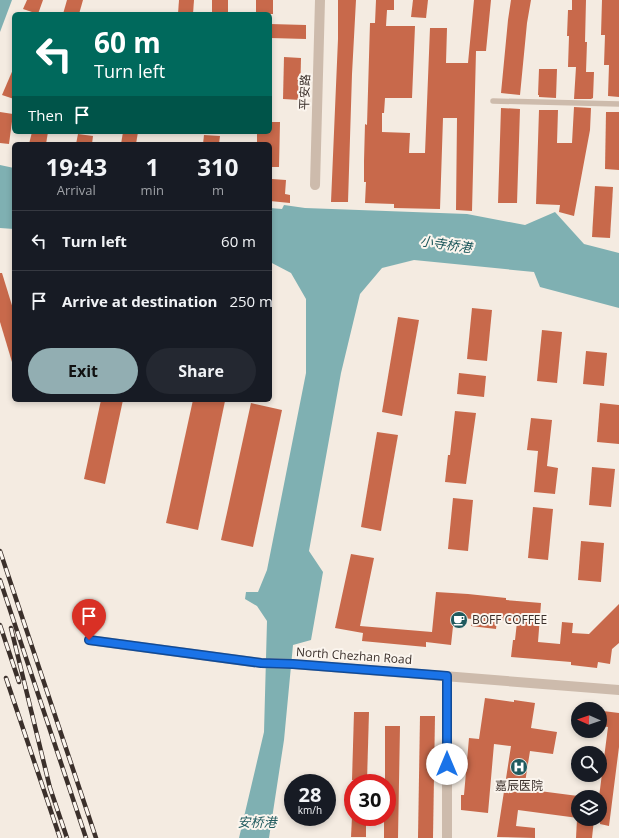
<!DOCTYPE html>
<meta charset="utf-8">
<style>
:root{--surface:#171b24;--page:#242831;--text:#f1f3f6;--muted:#9ea1a6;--line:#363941;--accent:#92aeb2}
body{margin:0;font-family:"Open Sans","Noto Sans SC",sans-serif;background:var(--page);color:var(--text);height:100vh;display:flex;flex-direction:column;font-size:15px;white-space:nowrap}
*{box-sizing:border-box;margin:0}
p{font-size:13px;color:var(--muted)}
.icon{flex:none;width:22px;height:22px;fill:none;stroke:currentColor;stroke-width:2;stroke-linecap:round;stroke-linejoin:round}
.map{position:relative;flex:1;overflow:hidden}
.details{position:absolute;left:12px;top:142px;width:260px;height:260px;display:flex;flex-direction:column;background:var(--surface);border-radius:6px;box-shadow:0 2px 6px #0003}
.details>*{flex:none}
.top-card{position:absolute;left:12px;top:12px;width:260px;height:122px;border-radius:6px;box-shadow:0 2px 6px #0003;background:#00695c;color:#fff;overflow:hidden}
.needle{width:26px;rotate:272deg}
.buttons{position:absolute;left:571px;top:702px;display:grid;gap:8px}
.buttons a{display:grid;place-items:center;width:36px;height:36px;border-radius:50%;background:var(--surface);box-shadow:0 2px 6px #0003;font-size:20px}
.speed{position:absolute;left:284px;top:774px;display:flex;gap:8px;font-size:20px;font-weight:700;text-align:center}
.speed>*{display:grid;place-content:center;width:52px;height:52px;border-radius:50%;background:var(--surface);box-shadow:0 2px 6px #0003;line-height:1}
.speed small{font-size:10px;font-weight:400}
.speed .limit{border:6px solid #d22;background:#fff;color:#111}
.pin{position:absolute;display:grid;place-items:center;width:34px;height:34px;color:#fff;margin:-41px -17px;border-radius:50% 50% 50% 0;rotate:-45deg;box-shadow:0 0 4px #0007}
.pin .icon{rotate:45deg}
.me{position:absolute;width:44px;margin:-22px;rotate:0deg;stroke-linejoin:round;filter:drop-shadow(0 0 3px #0008)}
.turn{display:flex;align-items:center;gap:14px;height:84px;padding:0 16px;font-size:18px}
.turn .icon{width:52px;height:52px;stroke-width:2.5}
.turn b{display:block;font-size:28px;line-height:34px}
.then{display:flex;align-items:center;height:38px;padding:0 16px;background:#0003;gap:8px;font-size:15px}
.eta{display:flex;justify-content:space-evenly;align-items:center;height:68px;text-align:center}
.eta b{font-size:24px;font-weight:700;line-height:28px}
.action{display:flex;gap:8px;margin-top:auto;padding:8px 16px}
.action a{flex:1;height:46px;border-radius:24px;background:var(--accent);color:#111;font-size:16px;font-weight:700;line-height:46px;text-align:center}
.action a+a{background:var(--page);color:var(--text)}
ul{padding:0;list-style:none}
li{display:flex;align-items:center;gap:12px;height:60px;padding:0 16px;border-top:1px solid var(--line)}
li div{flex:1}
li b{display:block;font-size:15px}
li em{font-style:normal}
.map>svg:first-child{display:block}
.water{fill:#7fb0b2}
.building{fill:#c8694b}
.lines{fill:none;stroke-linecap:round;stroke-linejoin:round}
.lane{stroke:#cdbbac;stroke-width:5.5}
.street{stroke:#cdbbac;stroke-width:10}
.rail-casing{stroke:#3b302b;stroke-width:4.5}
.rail{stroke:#fbf5ee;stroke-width:3;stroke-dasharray:9;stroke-linecap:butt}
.route-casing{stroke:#114b97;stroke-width:10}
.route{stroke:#1a73e8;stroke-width:7}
.labels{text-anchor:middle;stroke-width:4;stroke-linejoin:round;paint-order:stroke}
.street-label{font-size:12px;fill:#3b302b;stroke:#fbf5ee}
.poi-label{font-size:12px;fill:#3b302b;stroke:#fbf5ee;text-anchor:start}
.water-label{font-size:13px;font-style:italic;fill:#1f5a5e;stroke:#fbf5ee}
</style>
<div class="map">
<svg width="619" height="838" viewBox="0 0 619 838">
<rect width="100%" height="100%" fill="#f4ebe1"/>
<g class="water">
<path d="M 0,0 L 12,0 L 0,32 Z"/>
<path d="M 0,165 L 14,168 L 14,229 L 0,228 Z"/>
<path d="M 284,205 L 305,208 L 467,214 L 525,225 L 555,212 L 584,244 L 619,253 L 619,308 L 540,287 L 534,272 L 414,260 L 382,268 L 360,294 L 341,373 L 309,551 L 323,572 L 311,640 L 293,645 L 284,740 L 269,838 L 239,838 L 264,732 L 267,621 L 257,606 L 245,599 L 246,592 L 258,592 L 267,570 L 306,373 L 306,299 L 291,273 L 270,262 L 270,208 L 282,209 Z"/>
</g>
<g class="building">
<path d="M 27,0 L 43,0 L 38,14 L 23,9 Z"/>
<path d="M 67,0 L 83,0 L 79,14 L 63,14 Z"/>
<path d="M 179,0 L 194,0 L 193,14 L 178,14 Z"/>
<rect x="212" y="0" width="16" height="14"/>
<rect x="256" y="0" width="17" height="14"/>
<path d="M 338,0 L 356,0 L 352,74 L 348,202 L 331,202 L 338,39 Z"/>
<path d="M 376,0 L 394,0 L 394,10 L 387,10 L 386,26 L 415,26 L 412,98 L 385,98 L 384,113 L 382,113 L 382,132 L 410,133 L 409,153 L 425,153 L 430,28 L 447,28 L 446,63 L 468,63 L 474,0 L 491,0 L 486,51 L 476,51 L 472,211 L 456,210 L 457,118 L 443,118 L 440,209 L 394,208 L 394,204 L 365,203 L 366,182 L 364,182 L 364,161 L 365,124 L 367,125 L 370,23 L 375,23 Z"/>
<path d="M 413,0 L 428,0 L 426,18 L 411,17 Z"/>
<path d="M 511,0 L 531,0 L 527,23 L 520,95 L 501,93 L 508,20 Z"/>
<path d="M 572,0 L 586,0 L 585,42 L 587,42 L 586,72 L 594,72 L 593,98 L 591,99 L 574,99 L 576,67 L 568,67 L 569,36 L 567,36 L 568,10 L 572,10 Z"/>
<path d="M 602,0 L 619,0 L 619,97 L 608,96 L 609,65 L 604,65 L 605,35 L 601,35 Z"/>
<path d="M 270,24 L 306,25 L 306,39 L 270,38 Z"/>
<path d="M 284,57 L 301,58 L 300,100 L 283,99 Z"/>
<path d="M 14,67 L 14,99 L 2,95 Z"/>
<path d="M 539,69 L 557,69 L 556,98 L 539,97 L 539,95 L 538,95 Z"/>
<path d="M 574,107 L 591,108 L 590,130 L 574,216 L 559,212 L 560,205 L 536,204 L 539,110 L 558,110 L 557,143 L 572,143 Z"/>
<path d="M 501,108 L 520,109 L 517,203 L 498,203 Z"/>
<path d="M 0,112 L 13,114 L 9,144 L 0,143 Z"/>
<path d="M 606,112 L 619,112 L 619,170 L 605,169 Z"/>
<path d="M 270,122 L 280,122 L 279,167 L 270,167 L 270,144 L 257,144 L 257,132 L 270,132 Z"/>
<path d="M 32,132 L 48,132 L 46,144 L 29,144 Z"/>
<path d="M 123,132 L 138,132 L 136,144 L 121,144 Z"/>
<path d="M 78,134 L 93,136 L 92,144 L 76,144 Z"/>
<path d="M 204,135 L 220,136 L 219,144 L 203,144 Z"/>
<path d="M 272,179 L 286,180 L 285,194 L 290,195 L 290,203 L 270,201 Z"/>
<path d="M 595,186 L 613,187 L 610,238 L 592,237 Z"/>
<path d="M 0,273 L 2,273 L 14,312 L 14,361 L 12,362 L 0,322 Z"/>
<path d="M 472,308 L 492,310 L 487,361 L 467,359 Z"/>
<path d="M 398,317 L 419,320 L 402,416 L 382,412 Z"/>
<path d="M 542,330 L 562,332 L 557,383 L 537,381 Z"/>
<path d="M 586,351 L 607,353 L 604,386 L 583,384 Z"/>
<path d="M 459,373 L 486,376 L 484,397 L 457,394 Z"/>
<path d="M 101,400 L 123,400 L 105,484 L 84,479 Z"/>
<path d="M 193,400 L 225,401 L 198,530 L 166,523 Z"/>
<path d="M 251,403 L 282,410 L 253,547 L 221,540 Z"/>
<path d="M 600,403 L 619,405 L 619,444 L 597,442 Z"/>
<path d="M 455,411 L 476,413 L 466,484 L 445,482 L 448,455 L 450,455 Z"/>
<path d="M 531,418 L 552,420 L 547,466 L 558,468 L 555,494 L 534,492 L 538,451 L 527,450 Z"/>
<path d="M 377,432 L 398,435 L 381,531 L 361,527 Z"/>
<path d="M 592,467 L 615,469 L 611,507 L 589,505 Z"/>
<path d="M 453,498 L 473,500 L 468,551 L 448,549 Z"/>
<path d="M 533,507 L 553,509 L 548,560 L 528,558 Z"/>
<path d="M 581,541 L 604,543 L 601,582 L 578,580 Z"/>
<path d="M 351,554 L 374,558 L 360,626 L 432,632 L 436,592 L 468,594 L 506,598 L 506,600 L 541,603 L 538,642 L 560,644 L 562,622 L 573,623 L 572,633 L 589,634 L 619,604 L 619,643 L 612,649 L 610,664 L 598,662 L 597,668 L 571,665 L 571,662 L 511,657 L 513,640 L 515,640 L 517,622 L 497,620 L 496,629 L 471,626 L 472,619 L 454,617 L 451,645 L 426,642 L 426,647 L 362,641 L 363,633 L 335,628 Z"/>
<path d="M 485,698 L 514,702 L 514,700 L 535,703 L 531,728 L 557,732 L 553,754 L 530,751 L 524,789 L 578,796 L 578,818 L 518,810 L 516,826 L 535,828 L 535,838 L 497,837 L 511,746 L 494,744 L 488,813 L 461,810 L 461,795 L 464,795 L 469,738 L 479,739 Z"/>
<path d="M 603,711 L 619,713 L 619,747 L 609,826 L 600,824 L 599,797 L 608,727 L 601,726 Z"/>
<path d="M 354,712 L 369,712 L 367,781 L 352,780 Z"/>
<path d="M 420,716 L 435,716 L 433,838 L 418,838 Z"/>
<path d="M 385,726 L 400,726 L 398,838 L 384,838 L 384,817 L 387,817 L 387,783 L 385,783 Z"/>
<path d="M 352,817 L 366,817 L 366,837 L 351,837 Z"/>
<path d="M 577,819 L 594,819 L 592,838 L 576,838 Z"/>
</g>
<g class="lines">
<path class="lane" d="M 493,101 L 619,104"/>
<g class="street">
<path d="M 315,185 L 320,0"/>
<path d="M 89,640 L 261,663 L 293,664 L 619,690"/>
<path d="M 447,838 L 447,676"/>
</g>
<g class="rail-casing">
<g id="rail">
<path d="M 0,551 L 96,838"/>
<path d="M 0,580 L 86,838"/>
<path d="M 0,625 L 19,682"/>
<path d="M 11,628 L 50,788 L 67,838"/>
<path d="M 6,678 L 60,838"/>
</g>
</g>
<use href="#rail" class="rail"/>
</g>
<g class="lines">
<g class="route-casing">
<path id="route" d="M 89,640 L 261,663 L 293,664 L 447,676 L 447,764"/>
</g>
<use href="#route" class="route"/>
</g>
<defs>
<g id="cafe-disc" transform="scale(0.9)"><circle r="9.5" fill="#1f5a5e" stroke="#fbf5ee"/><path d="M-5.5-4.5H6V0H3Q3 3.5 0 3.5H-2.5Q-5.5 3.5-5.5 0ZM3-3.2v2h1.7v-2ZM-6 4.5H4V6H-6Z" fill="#fff"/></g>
<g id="hospital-disc" transform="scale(0.9)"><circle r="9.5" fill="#1f5a5e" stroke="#fbf5ee"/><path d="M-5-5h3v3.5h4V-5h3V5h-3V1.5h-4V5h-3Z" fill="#fff"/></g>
</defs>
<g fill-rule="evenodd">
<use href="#cafe-disc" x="459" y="620"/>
<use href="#hospital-disc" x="519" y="767"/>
</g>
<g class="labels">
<g class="street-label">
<text transform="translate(305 92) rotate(-88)" y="4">平安路</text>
<text transform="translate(354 656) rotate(4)" y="4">North Chezhan Road</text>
</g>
<g class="poi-label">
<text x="472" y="624">BOFF COFFEE</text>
<text x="519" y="790" text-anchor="middle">嘉辰医院</text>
</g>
<g class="water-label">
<text transform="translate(446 244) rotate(8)" y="5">小寺桥港</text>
<text x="257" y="827">安桥港</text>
</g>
</g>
</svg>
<div class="buttons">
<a><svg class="needle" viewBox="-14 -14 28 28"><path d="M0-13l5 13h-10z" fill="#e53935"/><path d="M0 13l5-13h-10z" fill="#9ea1a6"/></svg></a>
<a><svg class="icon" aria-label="search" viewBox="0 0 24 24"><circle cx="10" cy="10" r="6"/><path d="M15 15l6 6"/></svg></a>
<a><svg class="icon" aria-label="layers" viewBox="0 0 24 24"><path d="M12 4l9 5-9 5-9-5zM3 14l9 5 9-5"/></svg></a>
</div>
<div class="speed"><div>28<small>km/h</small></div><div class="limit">30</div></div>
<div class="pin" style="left:89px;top:640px;background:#d93025"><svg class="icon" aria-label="arrive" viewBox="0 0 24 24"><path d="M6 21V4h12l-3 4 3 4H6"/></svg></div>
<svg class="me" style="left:447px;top:764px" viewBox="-20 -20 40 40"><circle r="19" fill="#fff"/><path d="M0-13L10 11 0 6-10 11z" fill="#1a73e8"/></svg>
<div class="top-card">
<div class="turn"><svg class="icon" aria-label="left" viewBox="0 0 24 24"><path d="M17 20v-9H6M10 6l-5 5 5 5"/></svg><div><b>60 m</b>Turn left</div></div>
<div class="then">Then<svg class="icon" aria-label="arrive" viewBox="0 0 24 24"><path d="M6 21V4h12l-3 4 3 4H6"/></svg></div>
</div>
<section class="details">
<div class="eta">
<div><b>19:43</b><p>Arrival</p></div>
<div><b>1</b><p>min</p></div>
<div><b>310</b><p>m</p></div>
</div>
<ul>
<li><svg class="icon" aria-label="left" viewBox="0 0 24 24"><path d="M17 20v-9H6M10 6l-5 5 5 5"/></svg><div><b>Turn left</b></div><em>60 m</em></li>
<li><svg class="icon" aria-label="arrive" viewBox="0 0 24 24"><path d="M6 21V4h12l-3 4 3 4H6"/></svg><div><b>Arrive at destination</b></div><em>250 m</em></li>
</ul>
<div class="action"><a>Exit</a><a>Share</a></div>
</section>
</div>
